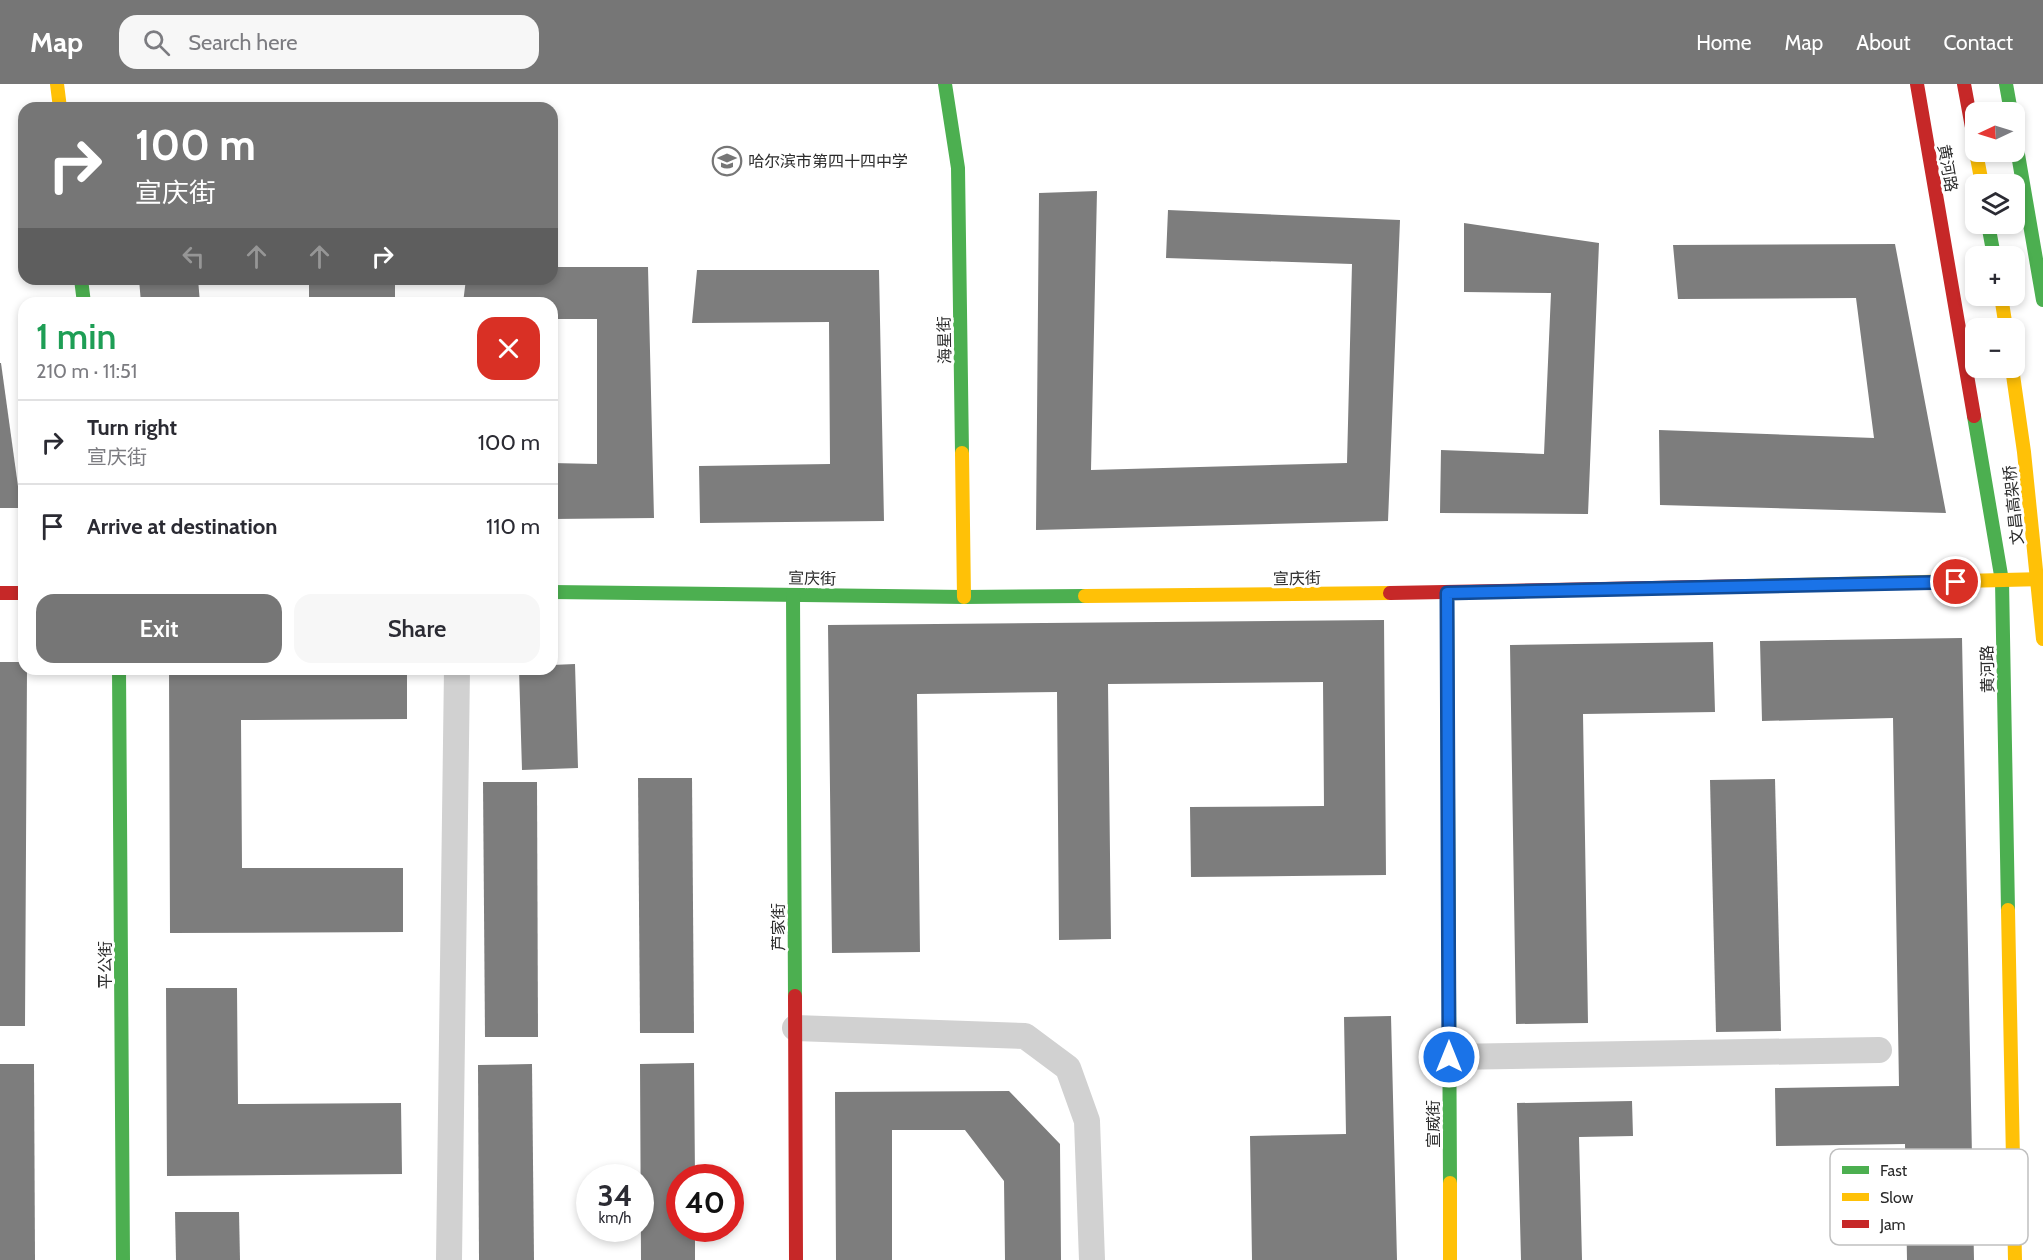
<!DOCTYPE html>
<meta charset="utf-8">
<style>
:root{--surface:#fff;--page:#f7f7f7;--text:#2b2b33;--muted:#7c7c81;--line:#e1e1e2;--accent:#767676}
body{margin:0;font-family:Cabin,"Noto Sans SC",sans-serif;background:var(--page);color:var(--text);height:100vh;display:flex;flex-direction:column;font-size:22px;white-space:nowrap}
*{box-sizing:border-box;margin:0}
p{font-size:20px;color:var(--muted)}
.icon{flex:none;width:33px;height:33px;fill:none;stroke:currentColor;stroke-width:2;stroke-linecap:round;stroke-linejoin:round}
.map{position:relative;flex:1;overflow:hidden}
.drawer{position:absolute;left:18px;top:213px;width:540px;height:378px;display:flex;flex-direction:column;background:var(--surface);border-radius:18px;box-shadow:0 3px 9px #0003}
.drawer>*{flex:none}
.banner{position:absolute;left:18px;top:18px;width:540px;height:183px;border-radius:18px;box-shadow:0 3px 9px #0003;background:#767676;color:#fff;overflow:hidden}
.needle{width:39px;rotate:266deg}
.controls{position:absolute;left:1965px;top:18px;display:grid;gap:12px}
.controls a{display:grid;place-items:center;width:60px;height:60px;border-radius:12px;background:var(--surface);box-shadow:0 3px 9px #0003;font-size:30px}
.speed{position:absolute;left:576px;top:1080px;display:flex;gap:12px;font-size:30px;font-weight:700;text-align:center}
.speed>*{display:grid;place-content:center;width:78px;height:78px;border-radius:50%;background:var(--surface);box-shadow:0 3px 9px #0003;line-height:1}
.speed small{font-size:15px;font-weight:400}
.speed .limit{border:9px solid #d22;background:#fff;color:#111}
.pin{position:absolute;display:grid;place-items:center;width:51px;height:51px;color:#fff;margin:-26px;border:3px solid #fff;border-radius:50%;box-shadow:0 2px 6px #0007}
.me{position:absolute;width:66px;margin:-33px;rotate:0deg;stroke-linejoin:round;filter:drop-shadow(0 0 4px #0008)}
.turn{display:flex;align-items:center;gap:21px;height:126px;padding:0 18px;font-size:27px}
.turn .icon{width:78px;height:78px;stroke-width:2.5}
.turn b{display:block;font-size:42px;line-height:51px}
.lanes{display:flex;align-items:center;height:57px;padding:0 18px;background:#0003;justify-content:center;gap:30px;direction:ltr}
.lanes .off{opacity:.35}
.round{display:grid;place-items:center;flex:none;width:63px;height:63px;border-radius:18px;background:var(--page)}
.overview{display:flex;align-items:center;justify-content:space-between;height:102px;padding:0 18px}
h1{font-size:36px;font-weight:600;line-height:45px;color:#1e9e55}
.button{display:flex;gap:12px;margin-top:auto;padding:12px 18px}
.button a{flex:1;height:69px;border-radius:18px;background:var(--accent);color:#fff;font-size:24px;font-weight:600;line-height:69px;text-align:center}
.button a+a{background:var(--page);color:var(--text)}
ul{padding:0;list-style:none}
li{display:flex;align-items:center;gap:18px;height:84px;padding:0 18px;border-top:2px solid var(--line)}
li div{flex:1}
li b{display:block;font-size:22px}
li em{font-style:normal}
header{display:flex;align-items:center;gap:36px;box-sizing:border-box;height:84px;padding:0 30px;background:var(--accent);color:#fff}
header strong{font-size:28px}
nav{display:flex;gap:33px;margin-inline-start:auto;font-size:21px}
.search{width:420px;height:54px;background:var(--page);display:flex;align-items:center;gap:15px;box-sizing:border-box;padding:0 21px;border-radius:18px;color:var(--muted);font-size:22px}
.map>svg:first-child{display:block}
.building{fill:#7d7d7d}
.lines{fill:none;stroke-linecap:round;stroke-linejoin:round}
.street{stroke:#d1d1d1;stroke-width:26}
.fast{stroke:#4caf50;stroke-width:14}
.slow{stroke:#ffc107;stroke-width:14}
.jam{stroke:#c62828;stroke-width:14}
.slow-bridge{stroke:#ffc107;stroke-width:14}
.route-casing{stroke:#114b97;stroke-width:15}
.route{stroke:#1a73e8;stroke-width:10}
.labels{text-anchor:middle;stroke-width:6;stroke-linejoin:round;paint-order:stroke}
.poi-label{font-size:16px;fill:#2c2c2c;stroke:#fff;text-anchor:start}
.street-label{font-size:16px;fill:#2c2c2c;stroke:#fff}
.key{fill:#fff;stroke:#c0c0c0;stroke-width:1.5}
.key-label{font-size:16px;fill:#2c2c2c}
</style>
<header>
<strong>Map</strong>
<div class="search"><svg class="icon" aria-label="search" viewBox="0 0 24 24"><circle cx="10" cy="10" r="6"/><path d="M15 15l6 6"/></svg>Search here</div>
<nav><a>Home</a><a>Map</a><a>About</a><a>Contact</a></nav>
</header>
<div class="map">
<svg width="2043" height="1176" viewBox="0 0 2043 1176">
<rect width="100%" height="100%" fill="#fff"/>
<g class="building">
<path d="M 1097,107 L 1091,386 L 1347,379 L 1352,180 L 1166,174 L 1168,126 L 1400,136 L 1388,437 L 1036,446 L 1039,109 Z"/>
<path d="M 1464,139 L 1599,159 L 1588,430 L 1440,429 L 1441,366 L 1544,370 L 1551,209 L 1464,208 Z"/>
<path d="M 1895,160 L 1946,429 L 1660,421 L 1659,346 L 1874,354 L 1856,214 L 1678,215 L 1673,161 Z"/>
<path d="M 552,183 L 648,183 L 654,434 L 552,435 L 552,379 L 597,380 L 597,235 L 552,235 L 552,219 L 463,219 L 466,195 L 552,195 Z"/>
<path d="M 697,186 L 879,186 L 884,437 L 700,439 L 699,382 L 830,380 L 829,238 L 692,239 Z"/>
<path d="M 139,195 L 198,195 L 200,219 L 141,219 Z"/>
<path d="M 309,195 L 395,195 L 395,219 L 344,219 L 344,216 L 309,215 Z"/>
<path d="M 0,279 L 1,279 L 21,424 L 0,424 Z"/>
<path d="M 1384,536 L 1386,791 L 1191,793 L 1190,723 L 1324,722 L 1323,598 L 1108,600 L 1111,855 L 1059,856 L 1057,608 L 917,610 L 920,868 L 832,869 L 828,541 Z"/>
<path d="M 1962,554 L 1974,1176 L 1907,1176 L 1905,1060 L 1776,1062 L 1775,1004 L 1899,1002 L 1893,634 L 1762,637 L 1760,557 Z"/>
<path d="M 1713,558 L 1715,628 L 1583,630 L 1588,939 L 1516,940 L 1510,561 Z"/>
<path d="M 0,578 L 24,578 L 24,585 L 27,585 L 25,942 L 0,942 Z"/>
<path d="M 575,580 L 578,684 L 522,686 L 519,585 L 552,585 L 552,581 Z"/>
<path d="M 169,585 L 407,585 L 407,635 L 241,636 L 242,784 L 403,784 L 403,848 L 170,849 Z"/>
<path d="M 638,694 L 692,694 L 694,949 L 640,949 Z"/>
<path d="M 1775,695 L 1781,947 L 1716,948 L 1710,696 Z"/>
<path d="M 483,698 L 537,698 L 538,953 L 485,953 Z"/>
<path d="M 166,904 L 237,904 L 238,1020 L 401,1019 L 402,1090 L 167,1092 Z"/>
<path d="M 1391,932 L 1397,1176 L 1252,1176 L 1250,1052 L 1346,1050 L 1344,933 Z"/>
<path d="M 694,979 L 695,1094 L 680,1094 L 680,1144 L 695,1144 L 695,1176 L 641,1176 L 640,980 Z"/>
<path d="M 0,980 L 34,980 L 35,1176 L 0,1176 Z"/>
<path d="M 532,980 L 534,1176 L 479,1176 L 478,981 Z"/>
<path d="M 1009,1007 L 1060,1060 L 1061,1176 L 1005,1176 L 1004,1097 L 965,1046 L 892,1046 L 892,1176 L 836,1176 L 835,1008 Z"/>
<path d="M 1632,1017 L 1633,1052 L 1579,1053 L 1582,1176 L 1521,1176 L 1517,1019 Z"/>
<path d="M 175,1128 L 239,1128 L 240,1176 L 176,1176 Z"/>
</g>
<g class="lines">
<g class="street">
<path d="M 795,944 L 1025,952 L 1068,984 L 1087,1037 L 1092,1176"/>
<path d="M 1449,973 L 1879,966"/>
<path d="M 449,1176 L 457,585"/>
</g>
<g class="fast">
<path d="M 945,0 L 958,84 L 962,369"/>
<path d="M 2006,0 L 2011,28"/>
<path d="M 2014,47 L 2043,216"/>
<path d="M 1988,140 L 1994,172"/>
<path d="M 81,195 L 84,219"/>
<path d="M 1974,332 L 2002,497 L 2008,826"/>
<path d="M 552,508 L 964,513 L 1085,512"/>
<path d="M 1447,509 L 1450,1099"/>
<path d="M 793,511 L 795,912"/>
<path d="M 119,585 L 123,1176"/>
</g>
<g class="slow">
<path d="M 57,0 L 60,24"/>
<path d="M 1976,68 L 1982,100"/>
<path d="M 2001,212 L 2006,244"/>
<path d="M 962,369 L 964,513"/>
<path d="M 1753,502 L 2043,495"/>
<path d="M 1085,512 L 1390,509"/>
<path d="M 2008,826 L 2015,1176"/>
<path d="M 1450,1099 L 1450,1176"/>
</g>
<g class="jam">
<path d="M 1917,0 L 1974,332"/>
<path d="M 1964,0 L 1976,65"/>
<path d="M 0,509 L 24,509"/>
<path d="M 1390,509 L 1753,502"/>
<path d="M 795,912 L 796,1176"/>
</g>
<path class="slow-bridge" d="M 2012,284 L 2024,368 L 2043,555"/>
</g>
<g class="lines">
<g class="route-casing">
<path id="route" d="M 1449,973 L 1447,509 L 1956,498"/>
</g>
<use href="#route" class="route"/>
</g>
<defs>
<g id="school-ring" transform="scale(1.5)"><circle r="9.5" fill="#fff" stroke="#767676" stroke-width="1.5"/><path d="M0-5L7-2L0 1L-7-2ZM-4 1L0 2.5L4 1V4Q0 6-4 4Z" fill="#767676"/></g>
</defs>
<g fill-rule="evenodd">
<use href="#school-ring" x="727" y="77"/>
</g>
<g class="labels">
<g class="poi-label">
<text x="748" y="83">哈尔滨市第四十四中学</text>
</g>
<g class="street-label">
<text transform="translate(1948 84) rotate(80)" y="6">黄河路</text>
<text transform="translate(944 256) rotate(-91)" y="6">海星街</text>
<text transform="translate(2013 421) rotate(-96)" y="6">文昌高架桥</text>
<text transform="translate(812 494) rotate(1)" y="6">宣庆街</text>
<text transform="translate(1297 494) rotate(-1)" y="6">宣庆街</text>
<text transform="translate(1987 585) rotate(-91)" y="6">黄河路</text>
<text transform="translate(778 843) rotate(-90)" y="6">芦家街</text>
<text transform="translate(105 881) rotate(-90)" y="6">平公街</text>
<text transform="translate(1433 1040) rotate(-90)" y="6">宣威街</text>
</g>
</g>
<rect x="1830" y="1065" width="198" height="96" rx="9" class="key"/>
<rect x="1842" y="1082" width="27" height="8" fill="#4caf50"/>
<rect x="1842" y="1109" width="27" height="8" fill="#ffc107"/>
<rect x="1842" y="1136" width="27" height="8" fill="#c62828"/>
<g class="key-label">
<text x="1880" y="1092">Fast</text>
<text x="1880" y="1119">Slow</text>
<text x="1880" y="1146">Jam</text>
</g>
</svg>
<div class="controls">
<a><svg class="needle" viewBox="-14 -14 28 28"><path d="M0-13l5 13h-10z" fill="#e53935"/><path d="M0 13l5-13h-10z" fill="#7c7c81"/></svg></a>
<a><svg class="icon" aria-label="layers" viewBox="0 0 24 24"><path d="M12 4l9 5-9 5-9-5zM3 14l9 5 9-5"/></svg></a>
<a>+</a>
<a>−</a>
</div>
<div class="speed"><div>34<small>km/h</small></div><div class="limit">40</div></div>
<div class="pin" style="left:1956px;top:498px;background:#d93025"><svg class="icon" aria-label="arrive" viewBox="0 0 24 24"><path d="M6 21V4h12l-3 4 3 4H6"/></svg></div>
<svg class="me" style="left:1449px;top:973px" viewBox="-20 -20 40 40"><circle r="17" fill="#1a73e8" stroke="#fff" stroke-width="3"/><path d="M0-11L8 9 0 5-8 9z" fill="#fff"/></svg>
<div class="banner">
<div class="turn"><svg class="icon" aria-label="right" viewBox="0 0 24 24"><path d="M7 20v-9h11M14 6l5 5-5 5"/></svg><div><b>100 m</b>宣庆街</div></div>
<div class="lanes"><svg class="icon off" aria-label="left" viewBox="0 0 24 24"><path d="M17 20v-9H6M10 6l-5 5 5 5"/></svg><svg class="icon off" aria-label="ahead" viewBox="0 0 24 24"><path d="M12 20V5M6 11l6-6 6 6"/></svg><svg class="icon off" aria-label="ahead" viewBox="0 0 24 24"><path d="M12 20V5M6 11l6-6 6 6"/></svg><svg class="icon" aria-label="right" viewBox="0 0 24 24"><path d="M7 20v-9h11M14 6l5 5-5 5"/></svg></div>
</div>
<section class="drawer">
<div class="overview"><div><h1>1 min</h1><p>210 m · 11:51</p></div><a class="round" style="background:#d93025;color:#fff"><svg class="icon" aria-label="close" viewBox="0 0 24 24"><path d="M6 6l12 12M18 6L6 18"/></svg></a></div>
<ul>
<li><svg class="icon" aria-label="right" viewBox="0 0 24 24"><path d="M7 20v-9h11M14 6l5 5-5 5"/></svg><div><b>Turn right</b><p>宣庆街</p></div><em>100 m</em></li>
<li><svg class="icon" aria-label="arrive" viewBox="0 0 24 24"><path d="M6 21V4h12l-3 4 3 4H6"/></svg><div><b>Arrive at destination</b></div><em>110 m</em></li>
</ul>
<div class="button"><a>Exit</a><a>Share</a></div>
</section>
</div>
